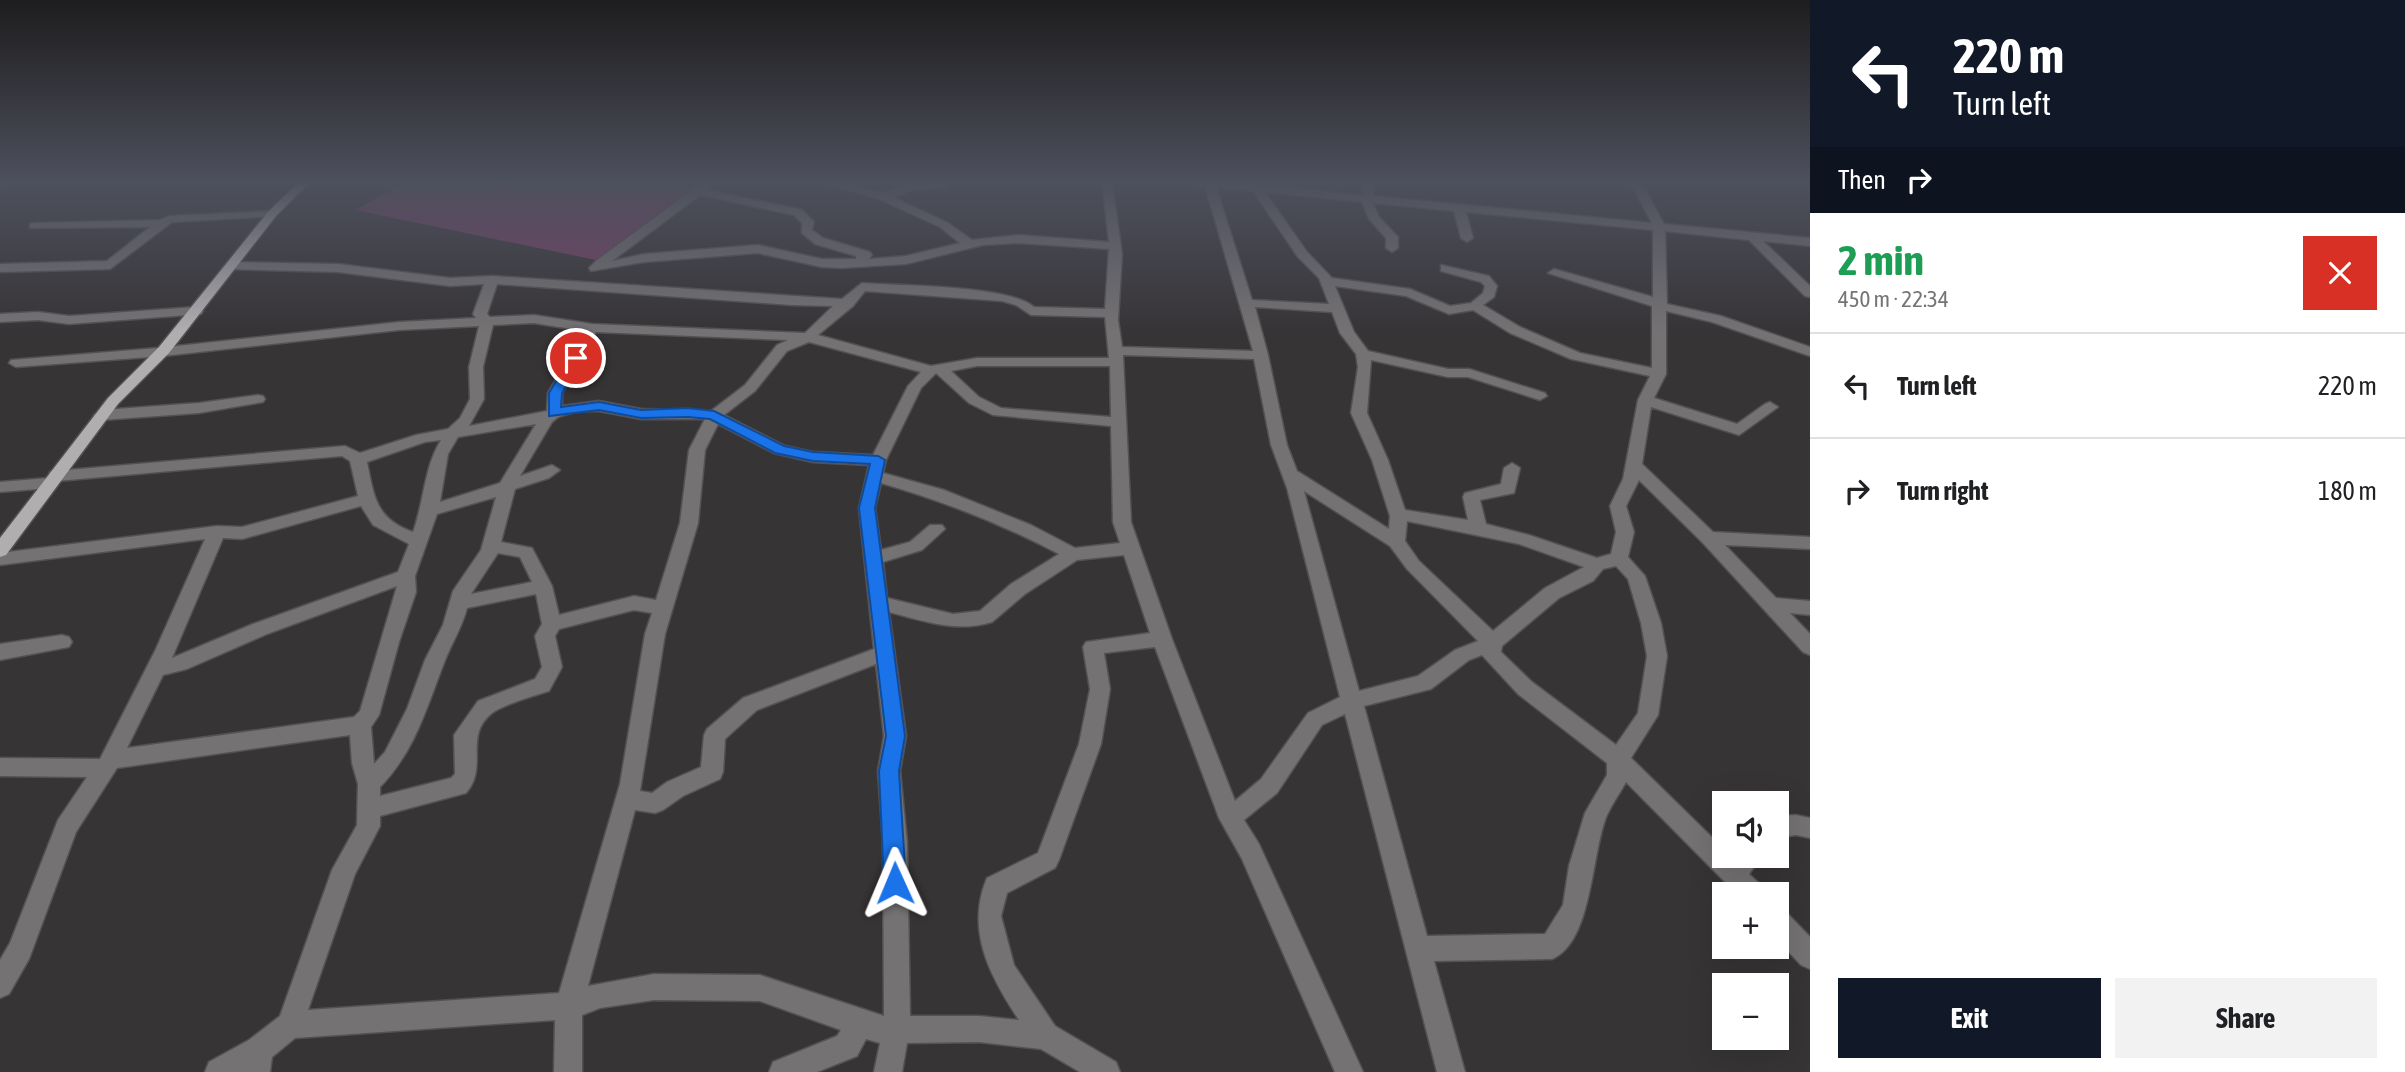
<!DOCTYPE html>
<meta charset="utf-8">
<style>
:root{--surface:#fff;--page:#f2f2f2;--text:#202124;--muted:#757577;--line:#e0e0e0;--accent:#111827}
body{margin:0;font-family:"Asap Condensed",sans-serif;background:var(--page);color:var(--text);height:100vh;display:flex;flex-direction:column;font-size:26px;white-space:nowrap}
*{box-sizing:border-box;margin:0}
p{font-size:23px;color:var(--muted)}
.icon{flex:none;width:38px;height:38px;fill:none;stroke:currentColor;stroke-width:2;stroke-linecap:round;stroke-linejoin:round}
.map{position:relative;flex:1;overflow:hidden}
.side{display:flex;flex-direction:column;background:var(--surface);width:595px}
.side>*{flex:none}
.top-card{background:#111827;color:#fff;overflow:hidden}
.buttons{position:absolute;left:1712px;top:791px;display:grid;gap:14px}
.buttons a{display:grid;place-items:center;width:77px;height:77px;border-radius:0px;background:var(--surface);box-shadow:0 7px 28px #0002;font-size:35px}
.pin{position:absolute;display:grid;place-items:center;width:60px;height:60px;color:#fff;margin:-30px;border:4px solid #fff;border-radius:50%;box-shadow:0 2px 7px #0007}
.me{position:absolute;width:77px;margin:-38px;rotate:359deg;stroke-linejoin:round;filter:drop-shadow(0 0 5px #0008)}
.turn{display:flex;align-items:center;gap:24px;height:147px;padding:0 28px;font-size:32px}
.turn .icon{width:91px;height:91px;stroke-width:2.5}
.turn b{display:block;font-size:49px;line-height:60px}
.then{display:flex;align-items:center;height:66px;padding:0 28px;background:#0003;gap:14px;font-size:26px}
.round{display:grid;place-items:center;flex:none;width:74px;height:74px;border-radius:0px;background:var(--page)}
.headline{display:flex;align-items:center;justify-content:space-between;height:119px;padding:0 28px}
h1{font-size:42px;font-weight:700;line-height:52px;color:#1e9e55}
.action{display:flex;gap:14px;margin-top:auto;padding:14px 28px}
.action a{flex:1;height:80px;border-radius:0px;background:var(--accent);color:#fff;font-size:28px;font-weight:700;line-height:80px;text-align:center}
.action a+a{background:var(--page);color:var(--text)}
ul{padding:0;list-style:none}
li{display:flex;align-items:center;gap:21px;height:105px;padding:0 28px;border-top:2px solid var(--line)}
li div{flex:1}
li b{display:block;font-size:26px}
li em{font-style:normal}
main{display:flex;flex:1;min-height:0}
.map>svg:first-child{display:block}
.green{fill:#7a4067}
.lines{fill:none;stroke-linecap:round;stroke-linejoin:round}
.minor-casing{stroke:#545153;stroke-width:3}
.major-casing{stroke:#545153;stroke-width:3}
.minor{fill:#747273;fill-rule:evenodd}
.major{fill:#b1aeb0;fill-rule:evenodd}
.route{fill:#1a73e8;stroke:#114b97;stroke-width:2}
</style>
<main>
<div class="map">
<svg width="1810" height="1072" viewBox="0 0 1810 1072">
<rect width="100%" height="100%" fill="#373436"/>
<path class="green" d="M 406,182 L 701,182 L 596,260 L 355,210 Z"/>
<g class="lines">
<g class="minor-casing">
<g id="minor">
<path d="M 0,182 L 12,182 L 0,185 Z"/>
<path d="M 703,182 L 713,184 L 707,190 L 802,210 L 814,222 L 812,230 L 823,238 L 870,252 L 872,255 L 869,259 L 906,256 L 960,243 L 940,227 L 879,199 L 820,182 L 839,182 L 882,193 L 911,184 L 950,182 L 948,187 L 912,190 L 893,197 L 948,223 L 972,240 L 1019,235 L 1109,242 L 1102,182 L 1112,182 L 1122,254 L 1118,320 L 1122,347 L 1253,351 L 1205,186 L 1189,182 L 1230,182 L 1362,195 L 1364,182 L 1374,182 L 1373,196 L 1652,223 L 1630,182 L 1641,182 L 1664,224 L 1810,238 L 1810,246 L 1763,241 L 1810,286 L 1810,297 L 1805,296 L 1749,240 L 1665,231 L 1667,304 L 1721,316 L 1810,347 L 1810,356 L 1712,322 L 1666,311 L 1666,374 L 1654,398 L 1737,424 L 1765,404 L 1770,402 L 1778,407 L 1739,435 L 1651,407 L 1642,464 L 1713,532 L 1810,537 L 1810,549 L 1725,545 L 1776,598 L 1810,601 L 1810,615 L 1790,613 L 1810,634 L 1810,655 L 1803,652 L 1702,542 L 1639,480 L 1626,506 L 1634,532 L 1628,557 L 1645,576 L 1661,623 L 1667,656 L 1658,715 L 1631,758 L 1724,849 L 1724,856 L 1762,856 L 1749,874 L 1762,886 L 1765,894 L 1737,894 L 1626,782 C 1620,793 1612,804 1607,815 C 1591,852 1593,942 1552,959 L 1434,961 L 1465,1072 L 1437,1072 L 1345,714 L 1322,725 L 1277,793 L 1244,820 L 1259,844 L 1363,1072 L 1335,1072 L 1242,859 L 1219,818 L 1155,647 L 1104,653 L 1110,689 L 1101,744 L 1059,860 L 1055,868 L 1007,893 L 1001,916 L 1014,965 L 1055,1026 L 1116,1062 L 1120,1072 L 1080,1072 L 1041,1049 L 979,1042 L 907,1043 L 902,1072 L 874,1072 L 880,1043 L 866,1039 L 857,1056 L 817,1072 L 769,1072 L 773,1062 L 837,1036 L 841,1030 L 760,1001 L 654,1000 L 600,1008 L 582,1015 L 582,1072 L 554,1072 L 555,1020 L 295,1038 L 272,1057 L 270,1072 L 205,1072 L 209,1062 L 249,1040 L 280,1016 L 332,870 L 357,825 L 358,784 L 352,763 L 350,735 L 117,768 L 76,832 L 29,959 L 9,994 L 0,998 L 0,960 L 10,943 L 58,820 L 87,777 L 0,776 L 0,758 L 100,759 L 155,651 L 205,539 L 0,565 L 0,553 L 217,526 L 242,527 L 358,496 L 350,461 L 342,456 L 57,481 L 56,487 L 50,488 L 0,492 L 0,482 L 49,478 L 50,472 L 56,471 L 345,446 L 360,453 L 416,435 L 448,429 L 460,418 L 470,399 L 469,367 L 479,326 L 399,330 L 163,356 L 16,367 L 9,363 L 11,360 L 158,348 L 399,322 L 476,318 L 473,314 L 484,284 L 450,286 L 338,272 L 227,269 L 225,266 L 231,262 L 338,264 L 450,278 L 492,276 L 842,299 L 862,283 C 900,286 1009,285 1034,307 L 1105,309 L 1109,249 L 1019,243 L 983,245 L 906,264 L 841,268 L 822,267 L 758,253 L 644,262 L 591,271 L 589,268 L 597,260 ZM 1216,187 L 1253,191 L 1298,257 L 1319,278 L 1329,304 L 1252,300 ZM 1265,192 L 1362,202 L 1369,219 L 1386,238 L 1386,248 L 1392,252 L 1398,248 L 1398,237 L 1379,217 L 1373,203 L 1454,211 L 1461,238 L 1467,242 L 1473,238 L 1466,212 L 1653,230 L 1653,297 L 1554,269 L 1548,273 L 1652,306 L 1652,368 L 1580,353 L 1520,327 L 1483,305 L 1494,297 L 1497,286 L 1489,276 L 1441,265 L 1441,271 L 1481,282 L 1485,286 L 1483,293 L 1471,303 L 1450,306 L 1410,289 L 1332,278 L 1307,252 ZM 700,195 L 794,215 L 802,223 L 802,233 L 815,244 L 856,256 L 856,259 L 822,259 L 758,245 L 644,254 L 612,261 ZM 497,284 L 792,305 L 833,306 L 805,333 L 592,324 L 534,315 L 490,317 L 487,314 ZM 1335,286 L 1406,296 L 1449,314 L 1473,310 L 1510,333 L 1571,359 L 1650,376 L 1638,400 L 1623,479 L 1610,506 L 1616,532 L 1611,554 L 1597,558 L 1529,535 L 1486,524 L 1480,500 L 1514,493 L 1520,468 L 1512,463 L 1504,468 L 1501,484 L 1465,493 L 1463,497 L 1468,520 L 1405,510 L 1388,460 L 1367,413 L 1371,360 L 1448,377 L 1468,377 L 1540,400 L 1547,396 L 1545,393 L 1469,369 L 1448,369 L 1368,351 L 1354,332 ZM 865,291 L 1002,301 L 1016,305 L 1031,315 L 1105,317 L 1109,358 L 977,358 L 931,366 L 818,335 L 853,306 ZM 1255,307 L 1332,312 L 1340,333 L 1356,354 L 1358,367 L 1351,413 L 1372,460 L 1390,516 L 1389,529 L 1297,471 L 1287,445 L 1268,355 ZM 534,323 L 584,331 L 548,393 L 547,411 L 469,426 L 484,399 L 483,367 L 493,325 ZM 596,332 L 788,340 L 777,345 L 745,385 L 711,411 L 641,409 L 599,401 L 562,406 L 562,393 ZM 809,342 L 921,372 L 908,386 L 873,455 L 813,452 L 785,446 L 724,415 L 755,391 L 787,351 ZM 1123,355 L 1254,359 L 1271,445 L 1287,488 L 1340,697 L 1308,713 L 1261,779 L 1235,801 L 1172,639 L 1131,522 ZM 977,366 L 1110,366 L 1111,417 L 1001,408 L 979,397 L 951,371 ZM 936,373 L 969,403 L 993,415 L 1111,426 L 1113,522 L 1120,543 L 1075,548 L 1031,525 L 944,490 L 883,473 L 886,460 L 921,388 ZM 577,411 L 599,411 L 641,419 L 705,419 L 689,450 L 680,523 L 656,600 L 634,596 L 559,615 L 552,586 L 532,548 L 501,542 L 515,489 L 549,478 L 560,470 L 552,465 L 520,476 L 552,422 L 558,417 ZM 536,424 L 500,483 L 440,502 L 448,454 L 458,437 ZM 718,424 L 774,453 L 813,462 L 869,465 L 859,508 L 874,649 L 743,698 L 707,729 L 704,735 L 701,767 L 667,782 L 652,793 L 640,791 L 665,634 L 698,523 L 705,450 ZM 441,440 C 424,467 424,502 413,532 C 376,519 374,497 367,462 L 425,442 ZM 881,483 C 943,501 1002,524 1059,554 L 1011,584 L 980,611 L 953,614 L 887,598 L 883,562 L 922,550 L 945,529 L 942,525 L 930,525 L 910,542 L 881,550 L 875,508 ZM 1304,491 L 1390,546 L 1407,569 L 1478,641 L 1455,650 L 1418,676 L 1359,691 ZM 496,497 L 481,550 L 453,591 L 443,625 L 425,660 L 407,709 L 385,752 L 374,764 L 371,727 L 379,715 L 399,642 L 416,592 L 415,576 L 437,514 ZM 361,506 L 373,525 L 409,544 L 398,572 L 253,624 L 172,658 L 223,538 L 242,539 ZM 1407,521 L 1519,544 L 1584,567 L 1545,588 L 1493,631 L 1419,561 L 1405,541 ZM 498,553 L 520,557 L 532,582 L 471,594 ZM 1124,555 L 1150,633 L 1086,642 L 1083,647 L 1090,689 L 1079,744 L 1038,853 L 987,878 C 965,930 990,976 1019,1020 L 979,1016 L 910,1016 L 907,842 L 900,771 L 906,736 L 889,612 C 924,621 956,633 992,622 L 1025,594 L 1077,560 ZM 1616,566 L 1628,579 L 1641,623 L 1647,656 L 1638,713 L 1616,745 L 1532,682 L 1501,652 L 1502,646 L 1559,598 L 1593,581 L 1603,569 ZM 397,586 L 360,711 L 354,717 L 127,748 L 163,675 L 187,669 L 267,634 ZM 536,594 L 542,624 L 535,636 L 542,667 L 535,679 L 478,701 L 454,735 L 455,774 L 451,778 L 380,796 L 380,787 C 415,751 426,709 444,663 C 451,644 462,628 467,608 ZM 634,610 L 652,613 L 645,634 L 620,784 L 559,993 L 308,1010 L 355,874 L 380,826 L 380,816 L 466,793 C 489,767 463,736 492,713 C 504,704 534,696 549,691 L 562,667 L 555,636 L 559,629 ZM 1482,655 L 1518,694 L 1607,763 L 1607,775 L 1585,813 L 1569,866 L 1563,905 L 1545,934 L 1427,936 L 1364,706 L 1431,689 L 1469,660 ZM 876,664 L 884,736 L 878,771 L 883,842 L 884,1016 L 760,975 L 654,974 L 588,986 L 635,810 L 655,813 L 663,810 L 683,796 L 720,779 L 723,772 L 725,739 L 757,710 Z"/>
<path d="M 272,211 L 276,212 L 276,216 L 172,222 L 110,269 L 0,272 L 0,264 L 107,261 L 150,227 L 30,228 L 30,224 L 34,223 L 160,220 L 169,216 Z"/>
<path d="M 196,307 L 203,311 L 201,314 L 69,324 L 38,320 L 0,322 L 0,314 L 38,312 L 69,316 Z"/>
<path d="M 258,395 L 263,396 L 265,399 L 263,402 L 199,413 L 102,420 L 94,415 L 102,410 L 199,403 Z"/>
<path d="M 62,635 L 69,637 L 72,642 L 69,647 L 0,660 L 0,644 Z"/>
<path d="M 1796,815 L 1810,818 L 1810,838 L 1796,835 L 1776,838 L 1776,816 Z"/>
<path d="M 1776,907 L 1785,911 L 1810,937 L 1810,969 L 1801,965 L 1776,938 Z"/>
</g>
</g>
<g class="major-casing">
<path id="major" d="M 299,182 L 310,182 L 276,216 L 169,353 L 118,404 L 6,555 L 0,557 L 0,538 L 108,398 L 159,347 L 268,212 Z"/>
</g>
<use href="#minor" class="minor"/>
<use href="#major" class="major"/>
</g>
<linearGradient id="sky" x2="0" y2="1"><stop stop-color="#1e1d1e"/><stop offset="0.55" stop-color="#4d505d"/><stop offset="1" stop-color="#4d505d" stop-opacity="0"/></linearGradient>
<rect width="1810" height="332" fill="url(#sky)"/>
<path class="route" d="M 576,354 L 582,358 L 562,393 L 561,407 L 599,402 L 641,410 L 688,408 L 714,411 L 784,446 L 813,452 L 878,456 L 885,460 L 875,508 L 905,736 L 899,771 L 906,883 L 903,891 L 895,894 L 888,891 L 884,883 L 879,771 L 886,736 L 859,508 L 870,464 L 813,461 L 775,453 L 710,419 L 688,417 L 641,418 L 599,410 L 549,416 L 549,393 L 571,356 Z"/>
</svg>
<div class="buttons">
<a><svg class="icon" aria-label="sound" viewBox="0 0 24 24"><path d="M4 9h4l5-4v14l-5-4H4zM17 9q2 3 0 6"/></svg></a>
<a>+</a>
<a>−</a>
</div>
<div class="pin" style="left:576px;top:358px;background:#d93025"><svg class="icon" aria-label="arrive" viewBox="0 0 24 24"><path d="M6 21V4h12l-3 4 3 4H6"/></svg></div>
<svg class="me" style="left:895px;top:883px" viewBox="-20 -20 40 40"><path d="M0-17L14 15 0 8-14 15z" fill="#1a73e8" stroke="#fff" stroke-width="4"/></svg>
</div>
<section class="side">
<div class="top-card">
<div class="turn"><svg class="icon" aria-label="left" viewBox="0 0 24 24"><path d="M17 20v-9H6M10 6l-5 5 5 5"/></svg><div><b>220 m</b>Turn left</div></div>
<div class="then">Then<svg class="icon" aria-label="right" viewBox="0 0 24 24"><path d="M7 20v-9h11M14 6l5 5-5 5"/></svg></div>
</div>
<div class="headline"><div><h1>2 min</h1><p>450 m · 22:34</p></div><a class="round" style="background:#d93025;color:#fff"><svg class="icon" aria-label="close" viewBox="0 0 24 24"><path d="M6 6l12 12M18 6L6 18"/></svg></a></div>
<ul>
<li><svg class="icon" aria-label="left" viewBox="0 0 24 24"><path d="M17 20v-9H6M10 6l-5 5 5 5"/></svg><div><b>Turn left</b></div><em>220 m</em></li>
<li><svg class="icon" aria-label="right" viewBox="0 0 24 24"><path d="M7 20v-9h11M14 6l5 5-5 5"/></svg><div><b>Turn right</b></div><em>180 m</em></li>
</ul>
<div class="action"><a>Exit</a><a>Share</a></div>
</section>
</main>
